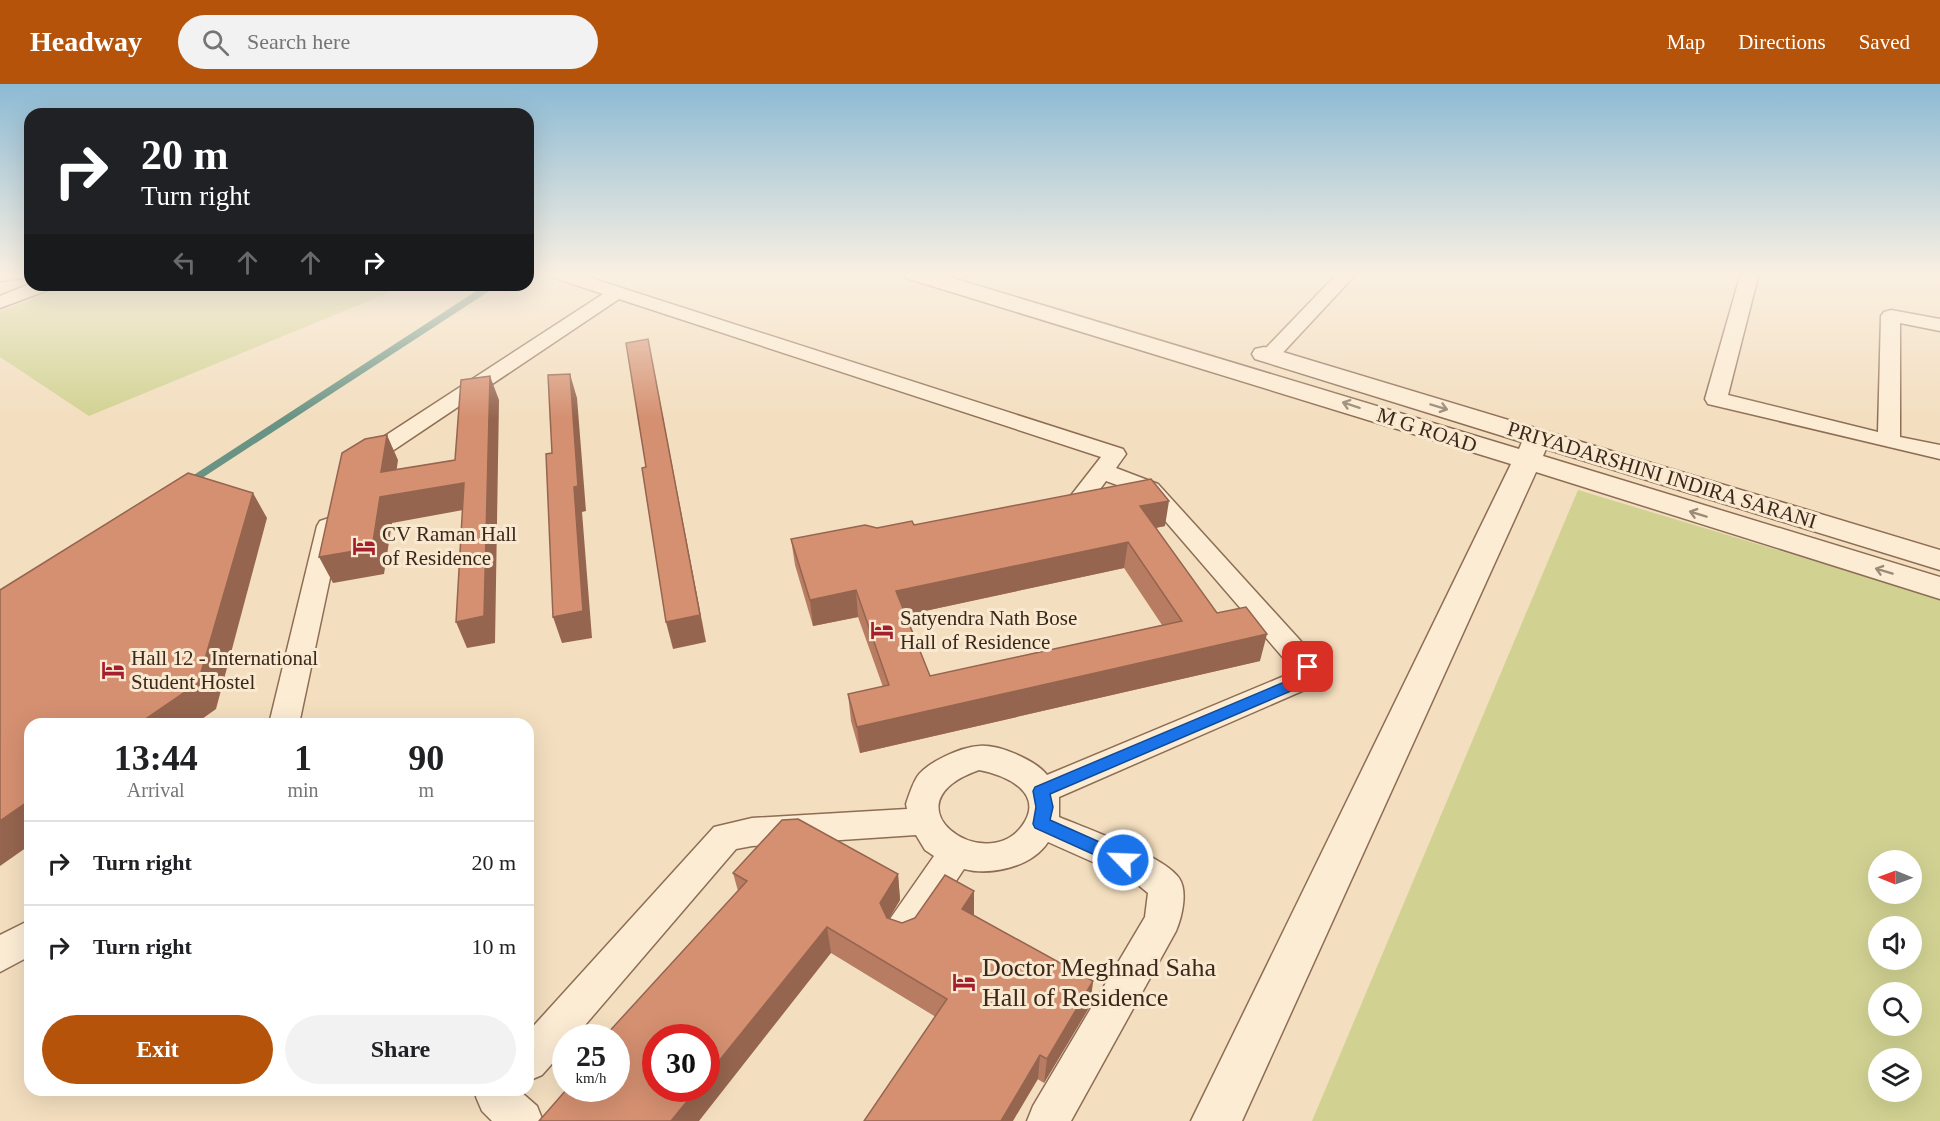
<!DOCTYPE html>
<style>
:root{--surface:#fff;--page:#f2f2f2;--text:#202124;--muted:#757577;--line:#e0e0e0;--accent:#b45309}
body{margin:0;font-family:"Times New Roman",serif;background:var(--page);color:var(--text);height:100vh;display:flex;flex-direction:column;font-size:22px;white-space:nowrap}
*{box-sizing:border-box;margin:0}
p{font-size:20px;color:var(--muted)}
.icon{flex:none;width:33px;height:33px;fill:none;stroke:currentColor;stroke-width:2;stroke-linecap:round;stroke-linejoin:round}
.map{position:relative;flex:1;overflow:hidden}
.panel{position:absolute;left:24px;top:634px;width:510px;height:378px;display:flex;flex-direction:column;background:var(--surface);border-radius:18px;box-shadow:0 6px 24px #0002}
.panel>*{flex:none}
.banner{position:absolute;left:24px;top:24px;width:510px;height:183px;border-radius:18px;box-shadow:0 6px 24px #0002;background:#202124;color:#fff;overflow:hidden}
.needle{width:39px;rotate:271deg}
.tools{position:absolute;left:1868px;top:766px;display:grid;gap:12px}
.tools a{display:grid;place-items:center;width:54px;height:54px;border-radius:50%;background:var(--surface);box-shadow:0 6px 24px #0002;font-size:30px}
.speed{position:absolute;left:552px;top:940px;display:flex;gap:12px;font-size:30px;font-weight:700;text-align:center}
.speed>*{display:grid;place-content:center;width:78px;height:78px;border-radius:50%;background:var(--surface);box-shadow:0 6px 24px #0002;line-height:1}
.speed small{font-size:15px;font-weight:400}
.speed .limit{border:9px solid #d22;background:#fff;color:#111}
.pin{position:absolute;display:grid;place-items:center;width:51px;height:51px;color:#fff;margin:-26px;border-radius:12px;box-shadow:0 3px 9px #0006}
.me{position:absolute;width:66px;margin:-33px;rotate:294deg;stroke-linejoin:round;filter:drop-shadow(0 0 4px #0008)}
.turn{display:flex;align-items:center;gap:21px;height:126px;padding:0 18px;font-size:27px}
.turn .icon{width:78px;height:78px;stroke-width:2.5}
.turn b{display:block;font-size:42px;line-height:51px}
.lanes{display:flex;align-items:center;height:57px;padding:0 18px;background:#0003;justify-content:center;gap:30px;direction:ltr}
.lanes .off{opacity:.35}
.eta{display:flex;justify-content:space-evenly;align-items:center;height:102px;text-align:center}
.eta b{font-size:36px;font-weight:600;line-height:42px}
.cta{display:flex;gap:12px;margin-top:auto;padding:12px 18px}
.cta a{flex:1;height:69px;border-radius:36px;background:var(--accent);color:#fff;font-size:24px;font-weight:600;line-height:69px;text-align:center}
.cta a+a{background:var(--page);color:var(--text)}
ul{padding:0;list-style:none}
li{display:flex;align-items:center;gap:18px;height:84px;padding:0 18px;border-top:2px solid var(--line)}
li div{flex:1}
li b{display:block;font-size:22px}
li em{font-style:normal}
header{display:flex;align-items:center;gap:36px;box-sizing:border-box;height:84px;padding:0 30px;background:var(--accent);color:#fff}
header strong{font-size:28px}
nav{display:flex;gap:33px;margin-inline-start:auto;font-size:21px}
.search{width:420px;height:54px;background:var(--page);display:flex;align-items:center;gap:15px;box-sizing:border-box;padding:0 21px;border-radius:33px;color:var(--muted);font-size:22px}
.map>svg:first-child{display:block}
.green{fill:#d1d292;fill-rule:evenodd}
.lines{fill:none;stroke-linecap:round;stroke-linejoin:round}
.stream-far1{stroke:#699384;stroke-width:7}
.stream{stroke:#699384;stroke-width:9}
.minor-casing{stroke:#8e6d55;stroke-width:3}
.tertiary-casing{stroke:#8e6d55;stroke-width:3}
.minor{fill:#fcecd4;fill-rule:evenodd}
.tertiary{fill:#fcecd4;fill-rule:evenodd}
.wall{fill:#b77c61;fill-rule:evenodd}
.shaded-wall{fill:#95654f}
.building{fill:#d59071;stroke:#95654f;stroke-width:1.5;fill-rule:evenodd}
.oneway{stroke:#9c8a78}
.route{fill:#1a73e8;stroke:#114b97;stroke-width:1.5}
.labels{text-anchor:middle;stroke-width:6;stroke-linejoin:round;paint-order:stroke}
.street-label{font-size:21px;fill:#3c281b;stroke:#f9e9d0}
.poi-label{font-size:21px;fill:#3c281b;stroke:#f9e9d0;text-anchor:start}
.near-poi-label{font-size:26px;fill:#3c281b;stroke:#f9e9d0;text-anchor:start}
</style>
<header>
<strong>Headway</strong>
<div class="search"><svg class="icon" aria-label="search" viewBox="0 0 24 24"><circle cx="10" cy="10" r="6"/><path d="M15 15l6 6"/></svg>Search here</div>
<nav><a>Map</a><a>Directions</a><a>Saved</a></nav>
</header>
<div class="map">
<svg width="1940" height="1037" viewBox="0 0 1940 1037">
<rect width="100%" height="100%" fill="#f3debf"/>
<g class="green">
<path d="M 70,201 L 407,201 L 89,332 L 0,273 L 0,227 Z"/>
<path d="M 1578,406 L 1940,515 L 1940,1037 L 1312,1037 ZM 1878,777 L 1911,777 L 1911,810 L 1878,810 ZM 1878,843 L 1911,843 L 1911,876 L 1878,876 ZM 1878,909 L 1911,909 L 1911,942 L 1878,942 ZM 1878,975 L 1911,975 L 1911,1008 L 1878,1008 Z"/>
</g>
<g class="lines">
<path class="stream-far1" d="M 191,397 L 492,201"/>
<path class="stream" d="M 190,398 L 193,396"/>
<g class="minor-casing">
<g id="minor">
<path d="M 0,189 L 30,189 L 30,193 L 0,197 Z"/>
<path d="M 549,189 L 575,189 L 1123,365 L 1126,370 L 1116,384 L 1158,400 L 1318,576 L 1322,583 L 1309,604 L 1059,713 L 1059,733 C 1087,745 1163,771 1179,794 C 1188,807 1182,833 1176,847 L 1071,1037 L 1027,1037 L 1033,1022 L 1145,833 L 1148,809 L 1131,795 L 1048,758 C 1032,783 991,792 964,785 L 916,857 L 903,862 L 890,857 L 885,846 L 890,835 L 934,772 L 925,766 L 916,751 L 752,762 L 736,765 L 574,954 L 566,954 L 566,964 L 542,991 L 528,997 L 528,948 L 714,743 L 752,734 L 907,725 L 906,720 C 909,711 912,701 917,693 C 927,678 961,663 979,662 C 998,660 1036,676 1047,691 L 1289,590 L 1292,584 L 1142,410 L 1106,397 L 1086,424 L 1055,431 L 1046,429 L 1043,424 L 1046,419 L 1069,414 L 1101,373 L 619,215 L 367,384 L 359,386 L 351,384 L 347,379 L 351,374 L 603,210 L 552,193 ZM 979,686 C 1006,691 1046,709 1022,742 C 985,793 882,720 979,686 Z"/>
<path d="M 1338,189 L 1357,189 L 1276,276 L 1262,276 L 1259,272 L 1262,268 Z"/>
<path d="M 1741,189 L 1759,189 L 1728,311 L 1878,348 L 1881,232 L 1884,228 L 1891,226 L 1940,235 L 1940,247 L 1900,239 L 1900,353 L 1940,361 L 1940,375 L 1708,320 L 1705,315 Z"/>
<path d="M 30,200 L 54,201 L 51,205 L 0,224 L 0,212 Z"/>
<path d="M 329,434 L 338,437 L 341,442 L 299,640 L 269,640 L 317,442 L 320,437 Z"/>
<path d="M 30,836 L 30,872 L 0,888 L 0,851 Z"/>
<path d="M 478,1006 L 522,1006 L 521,1008 L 537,1022 L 543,1037 L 492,1037 L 482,1027 L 476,1013 Z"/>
</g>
</g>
<g class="tertiary-casing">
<path id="tertiary" d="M 903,189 L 936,189 L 1519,365 L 1522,358 L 1255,275 L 1252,270 L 1255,265 L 1264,263 L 1273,265 L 1940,466 L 1940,486 L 1546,365 L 1543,372 L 1940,493 L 1940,515 L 1536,388 L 1242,1037 L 1191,1037 L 1511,380 L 906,194 Z"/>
</g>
<use href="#minor" class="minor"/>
<use href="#tertiary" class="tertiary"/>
</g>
<g class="wall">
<path d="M 914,441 L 1165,442 L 1155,444 L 1217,529 L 1260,577 L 860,669 L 851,637 L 848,610 L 883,603 L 858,533 L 813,542 L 795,481 L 791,455 L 877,444 ZM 1124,484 L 1162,541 L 930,592 L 906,531 Z"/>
<path d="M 733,789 L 898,790 L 900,816 L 889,834 L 902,839 L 974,807 L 974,831 L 1093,897 L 1090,922 L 1044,999 L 831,869 L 616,954 L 606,954 L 605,952 L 738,807 Z"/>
</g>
<g class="shaded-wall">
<path d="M 648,255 L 706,558 L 673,565 L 666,538 Z"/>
<path d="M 570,290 L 577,314 L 586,427 L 582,428 L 592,554 L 562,559 L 553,533 L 574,403 Z"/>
<path d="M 490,292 L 499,316 L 495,559 L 467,564 L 456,538 Z"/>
<path d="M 387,351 L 398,376 L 393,411 L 464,399 L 474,424 L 392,439 L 384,490 L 333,499 L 319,473 Z"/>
<path d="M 253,409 L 267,434 L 216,625 L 195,640 L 138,640 Z"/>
<path d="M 1169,417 L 1165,442 L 1136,448 L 1140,422 Z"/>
<path d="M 1128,458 L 1124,484 L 897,533 L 896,507 Z"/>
<path d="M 856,506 L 858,533 L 813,542 L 810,516 Z"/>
<path d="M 1267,550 L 1260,577 L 860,669 L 857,643 Z"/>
<path d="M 30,716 L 30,761 L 0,782 L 0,737 Z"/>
<path d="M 898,790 L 900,816 L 883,845 L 880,819 Z"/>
<path d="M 974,807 L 974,833 L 962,825 Z"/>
<path d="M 827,843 L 831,869 L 699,1037 L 671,1037 L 697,1005 L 706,1005 L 706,993 Z"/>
<path d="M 1093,897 L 1090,922 L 1044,999 L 1047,975 Z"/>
<path d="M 1040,971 L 1038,995 L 1013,1037 L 1001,1037 Z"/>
</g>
<g class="building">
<path d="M 648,255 L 700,531 L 666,538 L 642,384 L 646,383 L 626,259 Z"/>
<path d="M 570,290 L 578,402 L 574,403 L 583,527 L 553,533 L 546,370 L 552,369 L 548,291 Z"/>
<path d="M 490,292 L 484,532 L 456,538 L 464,399 L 380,413 L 372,464 L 319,473 L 342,369 L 365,355 L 387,351 L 381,388 L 455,376 L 461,296 Z"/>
<path d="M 188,389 L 253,409 L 198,599 L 138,640 L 30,640 L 30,716 L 0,737 L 0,506 Z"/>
<path d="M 1151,395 L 1169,417 L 1140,422 L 1217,529 L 1246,523 L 1267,550 L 857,643 L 848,610 L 889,601 L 856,506 L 810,516 L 791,455 L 865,441 L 877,444 L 912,437 L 914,441 ZM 1128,458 L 1182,537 L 930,592 L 896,507 Z"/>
<path d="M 798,735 L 898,790 L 880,819 L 887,834 L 902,839 L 915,834 L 945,791 L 974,807 L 962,825 L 1093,897 L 1047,975 L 1040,971 L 1001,1037 L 864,1037 L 947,915 L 827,843 L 706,993 L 706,954 L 656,954 L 656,1005 L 697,1005 L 671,1037 L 539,1037 L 567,1005 L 616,1005 L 616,954 L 608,954 L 605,952 L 747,797 L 733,789 L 782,736 Z"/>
</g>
<defs><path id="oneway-shaft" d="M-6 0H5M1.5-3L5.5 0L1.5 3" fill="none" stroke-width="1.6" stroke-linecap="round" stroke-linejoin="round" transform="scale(1.5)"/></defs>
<g class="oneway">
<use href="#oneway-shaft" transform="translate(1351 321) rotate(-162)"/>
<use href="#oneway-shaft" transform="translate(1439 323) rotate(17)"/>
<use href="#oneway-shaft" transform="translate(1698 430) rotate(-163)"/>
<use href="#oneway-shaft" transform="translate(1884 487) rotate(-163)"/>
</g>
<linearGradient id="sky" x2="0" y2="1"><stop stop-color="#8cbad4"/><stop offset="0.57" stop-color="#faf0e2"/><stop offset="1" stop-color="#faf0e2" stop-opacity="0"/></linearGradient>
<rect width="1940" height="334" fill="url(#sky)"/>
<path class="route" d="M 1308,577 L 1315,583 L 1305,601 L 1050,710 L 1053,723 L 1050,736 L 1129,771 L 1131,776 L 1129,781 L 1123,783 L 1117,781 L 1035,744 L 1033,740 L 1036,723 L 1033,707 L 1035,703 L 1294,594 L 1302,579 Z"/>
<defs>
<g id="hotel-bare" transform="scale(1.8)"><path d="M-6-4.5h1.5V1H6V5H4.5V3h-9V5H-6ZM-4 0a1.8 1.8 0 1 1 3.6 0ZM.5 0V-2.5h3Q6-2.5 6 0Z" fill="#a31f2e" stroke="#f9e9d0" stroke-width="2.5" paint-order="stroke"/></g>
</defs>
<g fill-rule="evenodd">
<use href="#hotel-bare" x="364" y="462"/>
<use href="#hotel-bare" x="882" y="546"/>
<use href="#hotel-bare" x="113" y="586"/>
<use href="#hotel-bare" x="964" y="898"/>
</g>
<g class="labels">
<g class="street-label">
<text transform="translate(1427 346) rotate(18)" y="7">M G ROAD</text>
<text transform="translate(1662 391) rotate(17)" y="7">PRIYADARSHINI INDIRA SARANI</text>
</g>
<g class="poi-label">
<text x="382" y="457">CV Raman Hall<tspan x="382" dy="24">of Residence</tspan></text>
<text x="900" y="541">Satyendra Nath Bose<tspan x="900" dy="24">Hall of Residence</tspan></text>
<text x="131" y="581">Hall 12 - International<tspan x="131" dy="24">Student Hostel</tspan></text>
</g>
<g class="near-poi-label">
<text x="982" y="892">Doctor Meghnad Saha<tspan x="982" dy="30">Hall of Residence</tspan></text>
</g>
</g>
</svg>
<div class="tools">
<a><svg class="needle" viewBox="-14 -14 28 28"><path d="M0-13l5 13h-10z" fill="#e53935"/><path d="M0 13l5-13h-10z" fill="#757577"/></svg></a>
<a><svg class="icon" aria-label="sound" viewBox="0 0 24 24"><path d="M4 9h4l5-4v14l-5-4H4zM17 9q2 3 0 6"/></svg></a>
<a><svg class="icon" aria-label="search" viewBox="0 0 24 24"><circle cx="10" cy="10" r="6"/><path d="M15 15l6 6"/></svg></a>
<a><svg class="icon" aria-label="layers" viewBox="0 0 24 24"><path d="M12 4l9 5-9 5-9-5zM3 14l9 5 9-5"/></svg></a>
</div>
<div class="speed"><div>25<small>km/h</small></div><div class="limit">30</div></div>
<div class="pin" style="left:1308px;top:583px;background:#d93025"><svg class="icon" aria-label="arrive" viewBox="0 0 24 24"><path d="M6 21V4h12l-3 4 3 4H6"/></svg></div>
<svg class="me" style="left:1123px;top:776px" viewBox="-20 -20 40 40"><circle r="17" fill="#1a73e8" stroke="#fff" stroke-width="3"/><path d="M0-11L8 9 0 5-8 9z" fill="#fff"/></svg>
<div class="banner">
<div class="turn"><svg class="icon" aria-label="right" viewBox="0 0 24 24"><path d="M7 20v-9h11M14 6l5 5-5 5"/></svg><div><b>20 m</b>Turn right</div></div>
<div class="lanes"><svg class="icon off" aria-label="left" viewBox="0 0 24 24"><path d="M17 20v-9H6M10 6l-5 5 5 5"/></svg><svg class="icon off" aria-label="ahead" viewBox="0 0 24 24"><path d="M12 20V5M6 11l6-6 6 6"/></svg><svg class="icon off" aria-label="ahead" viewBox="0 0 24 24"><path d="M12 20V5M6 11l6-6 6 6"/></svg><svg class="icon" aria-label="right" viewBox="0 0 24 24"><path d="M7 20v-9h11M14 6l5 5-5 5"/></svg></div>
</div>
<section class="panel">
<div class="eta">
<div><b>13:44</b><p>Arrival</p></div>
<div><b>1</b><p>min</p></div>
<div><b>90</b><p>m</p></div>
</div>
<ul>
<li><svg class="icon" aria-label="right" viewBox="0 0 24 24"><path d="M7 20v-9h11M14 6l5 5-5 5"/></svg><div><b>Turn right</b></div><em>20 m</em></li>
<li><svg class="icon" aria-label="right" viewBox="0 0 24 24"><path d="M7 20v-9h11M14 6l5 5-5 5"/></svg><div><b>Turn right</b></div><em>10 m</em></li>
</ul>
<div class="cta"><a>Exit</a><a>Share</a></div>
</section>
</div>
